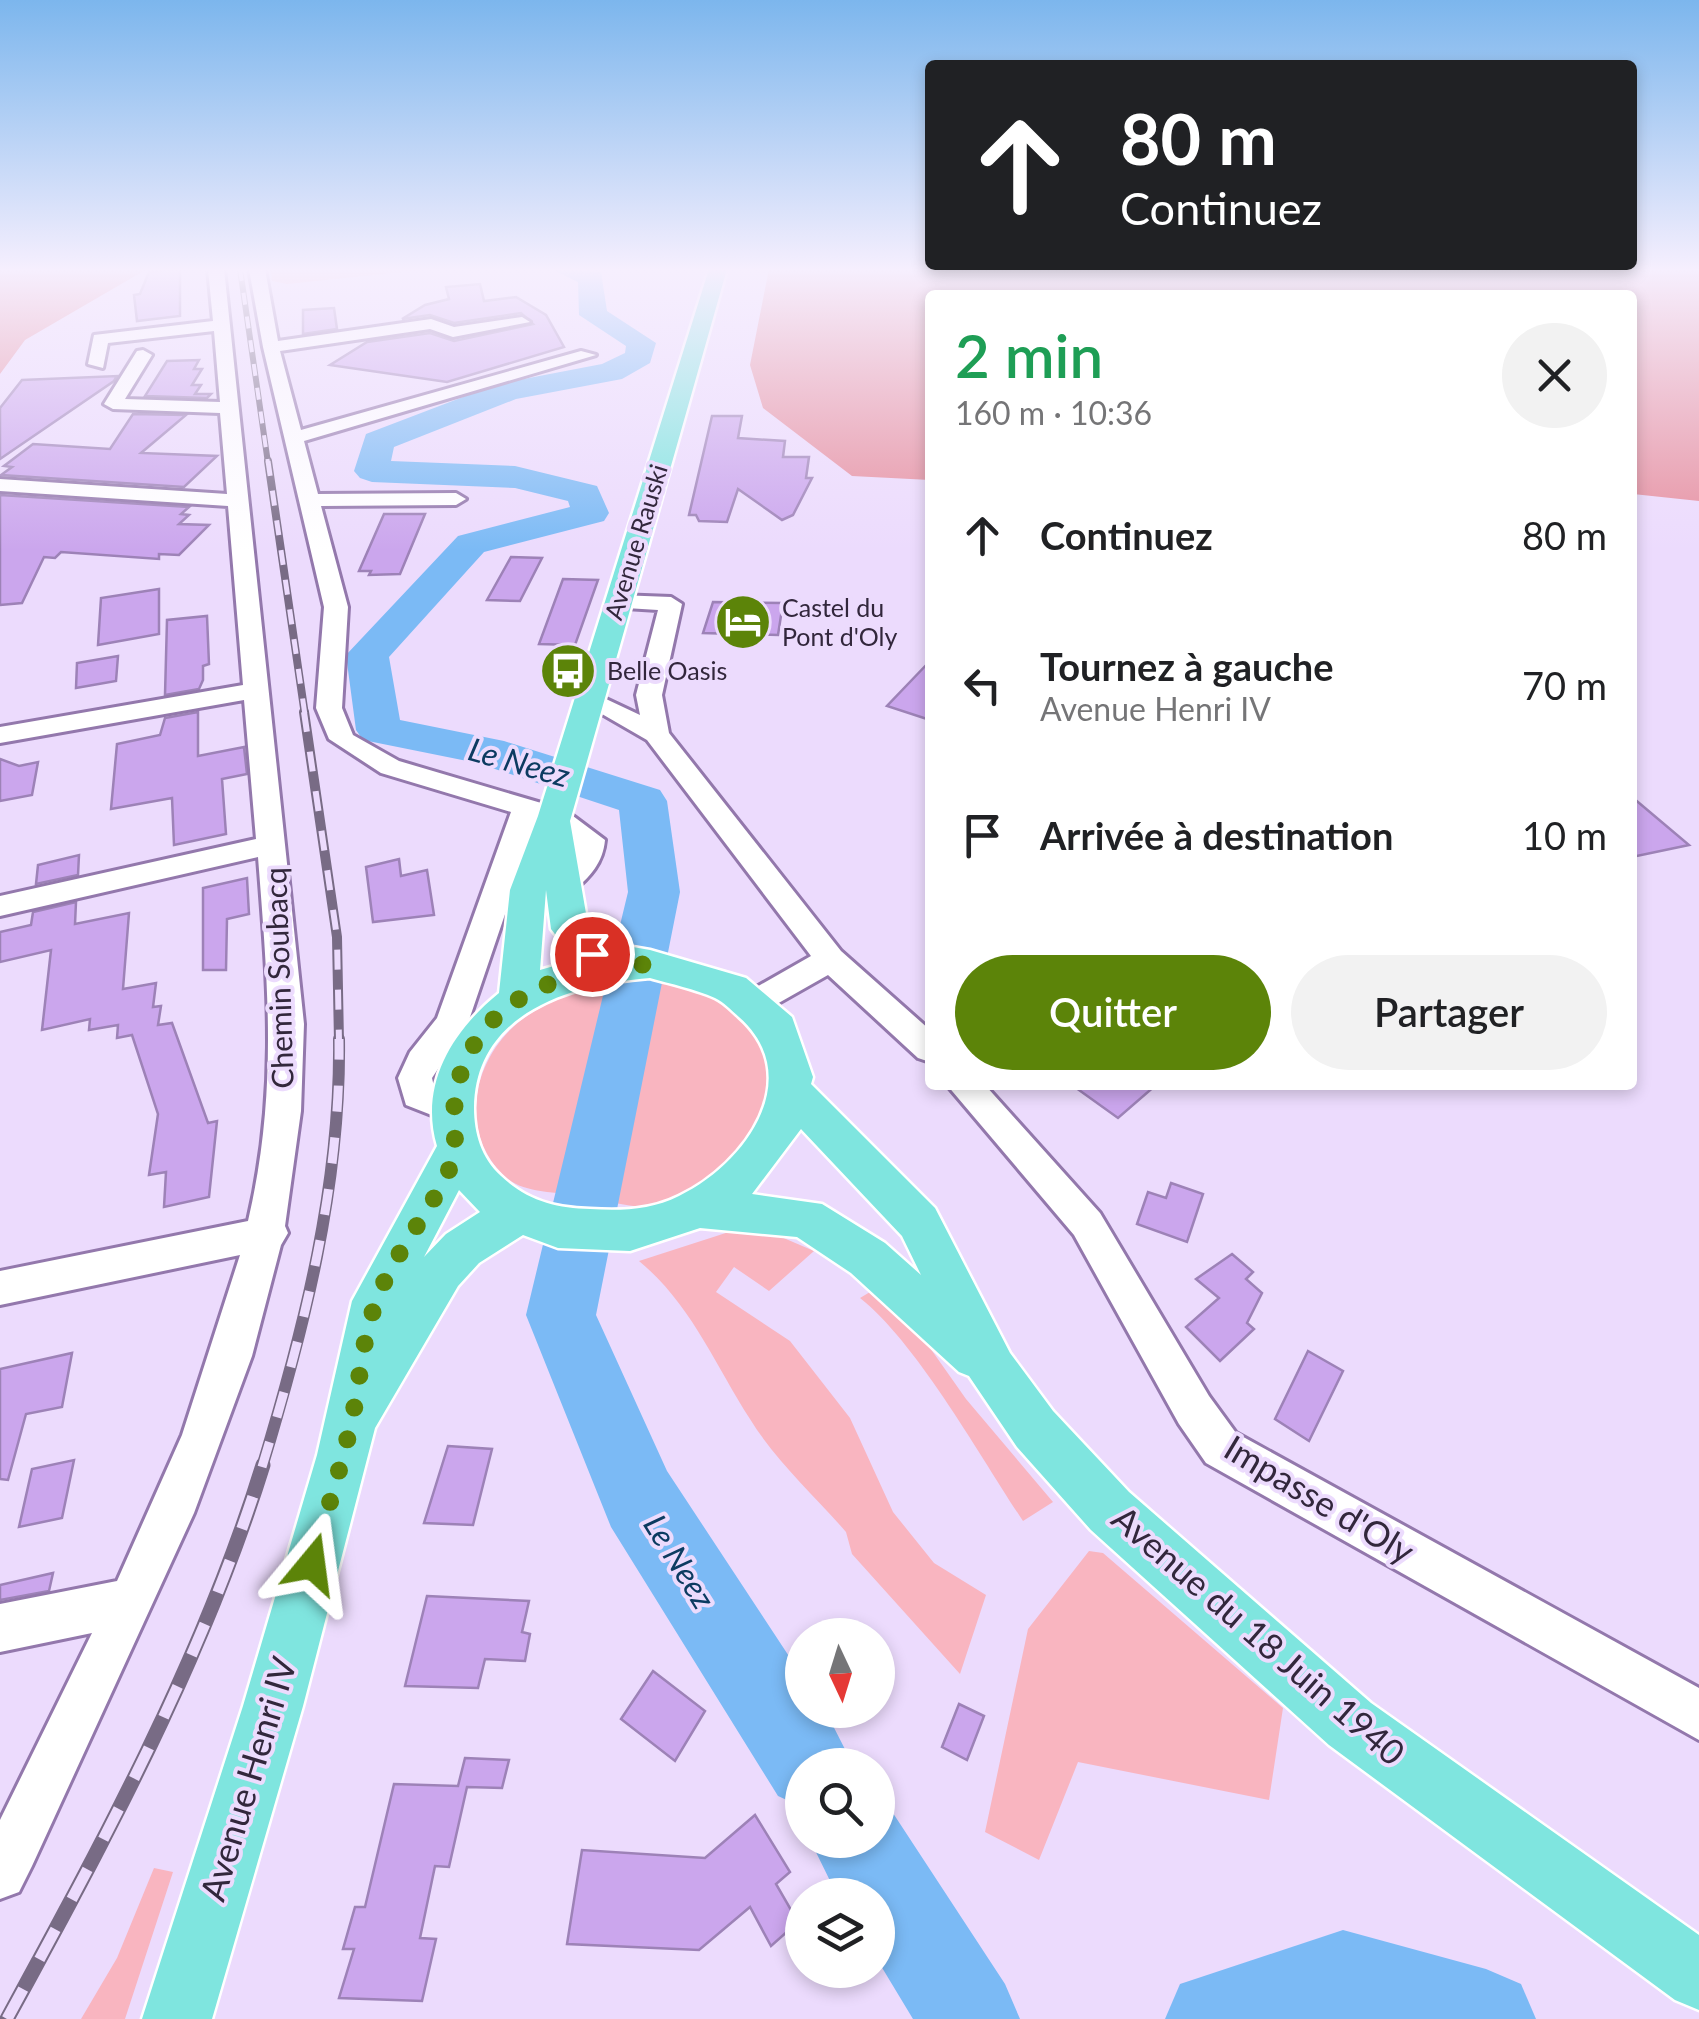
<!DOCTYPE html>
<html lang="fr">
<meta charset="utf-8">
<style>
:root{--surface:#fff;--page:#f2f2f2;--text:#202124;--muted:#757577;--accent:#5c8409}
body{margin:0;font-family:Lato,sans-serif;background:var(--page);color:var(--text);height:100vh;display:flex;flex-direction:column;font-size:38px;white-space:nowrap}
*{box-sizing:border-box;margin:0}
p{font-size:32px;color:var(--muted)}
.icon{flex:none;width:55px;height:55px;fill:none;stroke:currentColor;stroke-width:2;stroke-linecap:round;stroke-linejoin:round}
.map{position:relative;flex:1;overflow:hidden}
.side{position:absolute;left:925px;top:290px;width:712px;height:800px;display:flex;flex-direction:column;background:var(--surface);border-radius:10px;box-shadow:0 5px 15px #0003}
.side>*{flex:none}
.top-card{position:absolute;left:925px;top:60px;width:712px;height:210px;border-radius:10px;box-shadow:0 5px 15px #0003;background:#202124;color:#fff;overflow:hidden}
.needle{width:65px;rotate:176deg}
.buttons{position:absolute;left:785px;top:1618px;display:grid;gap:20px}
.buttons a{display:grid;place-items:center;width:110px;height:110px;border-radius:50%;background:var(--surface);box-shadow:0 5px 15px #0003;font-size:50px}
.pin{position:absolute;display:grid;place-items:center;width:85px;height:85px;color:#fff;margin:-42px;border:5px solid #fff;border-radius:50%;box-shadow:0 2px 10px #0007}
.me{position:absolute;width:110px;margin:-55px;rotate:16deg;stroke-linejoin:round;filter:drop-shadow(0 0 8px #0008)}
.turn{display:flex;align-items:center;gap:35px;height:210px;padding:0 30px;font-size:45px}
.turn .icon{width:130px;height:130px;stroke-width:2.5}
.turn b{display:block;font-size:70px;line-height:85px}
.round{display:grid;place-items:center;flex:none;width:105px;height:105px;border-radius:52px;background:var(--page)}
.summary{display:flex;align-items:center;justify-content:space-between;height:170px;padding:0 30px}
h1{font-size:60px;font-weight:600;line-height:75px;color:#1e9e55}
.button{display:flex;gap:20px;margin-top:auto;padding:20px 30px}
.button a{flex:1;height:115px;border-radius:60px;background:var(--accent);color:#fff;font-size:40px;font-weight:600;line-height:115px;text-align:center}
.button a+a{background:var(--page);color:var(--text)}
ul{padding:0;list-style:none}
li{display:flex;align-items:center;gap:30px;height:150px;padding:0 30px}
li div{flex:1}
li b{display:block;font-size:38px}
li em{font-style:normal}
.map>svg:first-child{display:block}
.green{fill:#f9b5c0}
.forest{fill:#e68f9f}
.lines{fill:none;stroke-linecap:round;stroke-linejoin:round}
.river{fill:#7bbaf5;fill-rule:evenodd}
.building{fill:#cba6ed;stroke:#9d82b7;stroke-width:2.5}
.minor-casing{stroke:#9378ac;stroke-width:6}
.major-casing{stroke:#fff;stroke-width:5}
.minor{fill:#fff;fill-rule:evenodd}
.major{fill:#7fe5df;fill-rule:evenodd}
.rail-far4-casing{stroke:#786b85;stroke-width:6}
.rail-far3-casing{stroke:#786b85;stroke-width:8}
.rail-far2-casing{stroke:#786b85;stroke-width:10}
.rail-far1-casing{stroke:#786b85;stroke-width:12}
.rail-casing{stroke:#786b85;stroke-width:15}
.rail-far4{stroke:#ecdbfd;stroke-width:4;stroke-dasharray:12;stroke-linecap:butt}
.rail-far3{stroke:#ecdbfd;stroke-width:5;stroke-dasharray:15;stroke-linecap:butt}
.rail-far2{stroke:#ecdbfd;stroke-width:6;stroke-dasharray:20;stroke-linecap:butt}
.rail-far1{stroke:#ecdbfd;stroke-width:9;stroke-dasharray:26;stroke-linecap:butt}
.rail{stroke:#ecdbfd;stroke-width:11;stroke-dasharray:34;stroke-linecap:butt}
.route{stroke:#5c8409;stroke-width:18;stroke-dasharray:0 32.4}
.labels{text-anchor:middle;stroke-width:8;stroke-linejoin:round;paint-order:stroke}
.far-street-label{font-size:25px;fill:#32273c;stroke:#ecdbfd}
.far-poi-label{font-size:25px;fill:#32273c;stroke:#ecdbfd;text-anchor:start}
.street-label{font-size:30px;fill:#32273c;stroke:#ecdbfd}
.water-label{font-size:32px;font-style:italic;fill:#0c3b61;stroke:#ecdbfd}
.near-street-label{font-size:35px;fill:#32273c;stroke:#ecdbfd}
</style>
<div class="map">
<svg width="1699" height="2019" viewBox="0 0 1699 2019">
<rect width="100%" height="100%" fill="#ecdbfd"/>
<g class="green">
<path d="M 271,269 L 431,269 L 287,284 L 272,281 Z"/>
<path d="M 602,983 C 639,984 679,979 714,996 C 825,1053 751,1184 655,1206 C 635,1210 602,1199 580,1196 C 558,1192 525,1193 508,1179 C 457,1136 471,1060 520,1021 C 545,1002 572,993 602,983 Z"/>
<path d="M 735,1230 L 765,1230 L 814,1251 L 769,1291 L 734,1267 L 716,1292 L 790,1341 L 850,1418 L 893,1512 L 934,1563 L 986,1595 L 960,1674 L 852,1554 L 846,1532 C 815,1496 775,1460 750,1419 C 714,1363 691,1304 639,1261 Z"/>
<path d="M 875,1289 L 897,1301 L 966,1399 L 1053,1502 L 1023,1521 C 981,1458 917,1343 860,1298 Z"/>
<path d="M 1089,1551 L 1103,1553 L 1283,1708 L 1269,1800 L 1078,1762 L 1039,1860 L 985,1832 L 1028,1629 Z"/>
<path d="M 154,1868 L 173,1872 L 125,2019 L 81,2019 L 117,1958 Z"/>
</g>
<g class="forest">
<path d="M 0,269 L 147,269 L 25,340 L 0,374 Z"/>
<path d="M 769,269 L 1699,269 L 1699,501 L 1633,494 L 1632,295 L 930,295 L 930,480 L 852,476 L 763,408 L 750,365 Z"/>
</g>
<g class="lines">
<g class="river">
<path d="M 551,269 L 601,272 L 607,311 L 656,343 L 650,363 L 622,379 L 516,399 L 394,447 L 391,461 L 515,466 L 597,486 L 609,513 L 604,521 L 484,552 L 389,657 L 400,720 L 504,741 L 660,790 L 667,801 L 680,892 L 596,1315 L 667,1471 L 802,1676 L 802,1710 L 825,1710 L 853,1765 L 802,1765 L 802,1807 L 778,1796 L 611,1527 L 526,1315 L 628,892 L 619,810 L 477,763 L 363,740 L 356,730 L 346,655 L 458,536 L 570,507 L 568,501 L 515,488 L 372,482 L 360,478 L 354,471 L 366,434 L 497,384 L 602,364 L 625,353 L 626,346 L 579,315 L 578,282 Z"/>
<path d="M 878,1803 L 889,1807 L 1005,1984 L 1020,2019 L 913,2019 L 878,1961 L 878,1895 L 837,1895 L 810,1840 L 878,1840 Z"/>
<path d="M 1343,1930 L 1486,1969 L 1521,1984 L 1536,2019 L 1165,2019 L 1180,1984 Z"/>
</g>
</g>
<g class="building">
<path d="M 180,269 L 180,316 L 137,321 L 134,295 L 140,294 L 149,272 Z"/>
<path d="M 480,284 L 484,301 L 516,297 L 546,315 L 564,347 L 447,382 L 330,365 L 367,342 L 430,333 L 454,341 L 533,324 L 521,313 L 454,323 L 430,315 L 402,319 L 425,305 L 449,299 L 446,287 Z"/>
<path d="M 334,308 L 337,329 L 303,334 L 303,310 Z"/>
<path d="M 199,360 L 194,369 L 202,369 L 192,385 L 201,385 L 195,394 L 211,394 L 207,398 L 145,396 L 167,361 Z"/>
<path d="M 117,376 L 114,381 L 0,459 L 0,408 L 22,380 Z"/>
<path d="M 133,414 L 186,415 L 141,453 L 217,456 L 184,487 L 1,475 L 12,467 L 4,466 L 33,444 L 110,449 Z"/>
<path d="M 712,416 L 742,416 L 738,438 L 785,441 L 783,457 L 809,457 L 806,478 L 812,478 L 793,515 L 782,520 L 738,489 L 727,522 L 699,521 L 696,515 L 689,515 Z"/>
<path d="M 0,495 L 189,507 L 181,514 L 189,515 L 179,524 L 209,525 L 179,555 L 159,554 L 159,559 L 61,552 L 55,558 L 44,557 L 22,603 L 0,605 Z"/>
<path d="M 384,514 L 425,514 L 400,574 L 369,575 L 371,571 L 359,571 Z"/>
<path d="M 511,557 L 542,558 L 520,601 L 487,600 Z"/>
<path d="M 563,579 L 598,580 L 575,645 L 539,644 Z"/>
<path d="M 159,589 L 159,634 L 98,645 L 101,598 Z"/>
<path d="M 713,602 L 783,603 L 778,635 L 703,633 Z"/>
<path d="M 207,616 L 209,664 L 203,666 L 203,680 L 199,689 L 165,695 L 167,620 Z"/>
<path d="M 118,656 L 116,681 L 76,688 L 77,663 Z"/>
<path d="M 930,661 L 930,720 L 887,706 Z"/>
<path d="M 198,712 L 198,756 L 244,747 L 247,774 L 222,779 L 226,834 L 174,845 L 172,798 L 111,809 L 117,744 L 160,735 L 165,718 Z"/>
<path d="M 0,759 L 19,766 L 38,762 L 32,795 L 0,801 Z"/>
<path d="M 1632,797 L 1689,845 L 1632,857 Z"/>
<path d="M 79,855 L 78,875 L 36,884 L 38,865 Z"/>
<path d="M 399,859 L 401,876 L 427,870 L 434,915 L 373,922 L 366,867 Z"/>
<path d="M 247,878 L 249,914 L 227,919 L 226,970 L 203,970 L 203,888 Z"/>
<path d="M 76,902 L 75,924 L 129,913 L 123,989 L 156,983 L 153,1007 L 161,1006 L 158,1025 L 172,1023 L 208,1123 L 217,1121 L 209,1197 L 164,1207 L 166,1172 L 149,1175 L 158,1114 L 132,1035 L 117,1038 L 118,1025 L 89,1030 L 90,1019 L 42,1030 L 51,950 L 0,962 L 0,932 L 31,925 L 33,912 Z"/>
<path d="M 1072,1085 L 1156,1085 L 1118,1118 Z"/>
<path d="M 1171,1183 L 1203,1194 L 1187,1242 L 1137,1224 L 1148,1192 L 1166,1198 Z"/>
<path d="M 1232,1254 L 1253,1272 L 1246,1279 L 1262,1293 L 1247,1323 L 1254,1329 L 1220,1361 L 1186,1327 L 1219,1298 L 1196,1279 Z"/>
<path d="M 1308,1351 L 1343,1371 L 1309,1441 L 1275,1419 Z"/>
<path d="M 72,1353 L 62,1407 L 26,1414 L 8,1480 L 0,1479 L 0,1369 Z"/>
<path d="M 448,1446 L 492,1449 L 473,1525 L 424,1523 Z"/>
<path d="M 74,1460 L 62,1518 L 19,1527 L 32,1469 Z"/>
<path d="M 53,1573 L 49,1591 L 0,1600 L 0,1585 Z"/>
<path d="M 427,1596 L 529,1601 L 522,1632 L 530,1634 L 525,1661 L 485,1659 L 478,1688 L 405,1686 Z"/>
<path d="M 653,1671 L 705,1711 L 675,1761 L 621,1719 Z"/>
<path d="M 959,1704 L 984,1716 L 967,1760 L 942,1747 Z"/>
<path d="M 465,1758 L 509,1760 L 502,1788 L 467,1787 L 449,1867 L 435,1866 L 420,1938 L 436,1939 L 422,2001 L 339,1998 L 354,1949 L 343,1949 L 355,1907 L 365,1907 L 394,1784 L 458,1786 Z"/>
<path d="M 755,1815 L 790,1872 L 776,1884 L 798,1922 L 771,1946 L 750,1907 L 699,1950 L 567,1944 L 582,1850 L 705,1858 Z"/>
</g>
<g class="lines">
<g class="minor-casing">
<g id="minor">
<path d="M 208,269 L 224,269 L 304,1024 L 301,1111 L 285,1226 L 288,1233 L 281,1245 L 252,1356 L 194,1513 L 32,1866 L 19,1892 L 0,1899 L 0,1820 L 92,1633 L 0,1652 L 0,1604 L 117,1581 L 182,1435 L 240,1255 L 0,1305 L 0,1271 L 248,1221 C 278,1092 268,987 258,857 L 0,916 L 0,896 L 256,839 L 244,700 L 0,743 L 0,727 L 243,685 L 228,506 L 0,491 L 0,479 L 227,494 L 220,413 L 113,409 L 104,404 L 137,351 L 143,350 L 152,355 L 125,399 L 220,402 L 214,331 L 108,343 L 103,368 L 88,364 L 94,335 L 213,321 Z"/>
<path d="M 249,269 L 265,269 L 278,341 L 431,319 L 454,327 L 522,317 L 530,322 L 453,337 L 430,329 L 280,351 L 301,430 L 581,351 L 596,355 L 304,441 L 318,494 L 456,493 L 466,499 L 456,505 L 321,506 L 348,607 L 342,708 L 353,735 L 399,761 L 565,810 L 605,840 C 603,863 590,877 572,892 L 552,892 L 547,885 L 572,859 L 576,843 L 537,820 L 468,1023 L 432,1078 L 434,1087 L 464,1099 L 469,1109 L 464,1119 L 452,1123 L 406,1105 L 398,1078 L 410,1052 L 437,1018 L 511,812 L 381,773 L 329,739 L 316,708 L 324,607 L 263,347 Z"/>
<path d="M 618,595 L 671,597 L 682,604 L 662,695 L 669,733 L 841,951 L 930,1030 L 930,1062 L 918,1058 L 828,975 L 768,1009 L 746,1009 L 741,1001 L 746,993 L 811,956 L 647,740 L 576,699 L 589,691 L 640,715 L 636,695 L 658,610 L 610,607 L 610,597 Z"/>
<path d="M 947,1085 L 985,1085 L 1100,1213 L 1209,1396 L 1236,1433 L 1699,1688 L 1699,1740 L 1206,1463 L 1179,1424 L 1074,1235 Z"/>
</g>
</g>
<g class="major-casing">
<path id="major" d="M 709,269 L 727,269 L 570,821 L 588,925 L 604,942 L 650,950 L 746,978 L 792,1017 L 813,1077 L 811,1084 L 935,1208 L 1010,1353 L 1053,1411 L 1129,1492 L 1371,1703 L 1699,1935 L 1699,2010 L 1675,2000 L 1329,1745 L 1091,1530 L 1017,1447 L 969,1376 L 959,1372 L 851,1273 L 797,1237 L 700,1228 L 630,1251 L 558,1248 L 523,1235 L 479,1263 L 458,1286 L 375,1428 L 303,1706 L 212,2019 L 142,2019 L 243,1706 L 317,1455 L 352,1301 L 437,1146 C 419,1085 452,1031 499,993 L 510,890 L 538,816 ZM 546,890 L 551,929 L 575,960 L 540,970 ZM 650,978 C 671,984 695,989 715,998 C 724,1002 731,1010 739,1017 C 807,1077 746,1164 679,1196 C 651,1210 621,1211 590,1209 C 556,1208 527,1201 501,1176 C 481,1158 474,1133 474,1108 C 475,1012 572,984 650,978 ZM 801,1129 L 902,1236 L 921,1275 L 885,1243 L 822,1204 L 752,1194 ZM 459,1190 L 480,1212 L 446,1234 L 424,1257 Z"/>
</g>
<use href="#minor" class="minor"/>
<use href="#major" class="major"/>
<g class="rail-far4-casing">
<path id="rail-far4" d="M 240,269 L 268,463"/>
</g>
<g class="rail-far3-casing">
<path id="rail-far3" d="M 268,461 L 305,715"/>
</g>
<g class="rail-far2-casing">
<path id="rail-far2" d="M 304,712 L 337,937 L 339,1042"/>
</g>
<g class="rail-far1-casing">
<path id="rail-far1" d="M 262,1467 C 304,1329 341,1185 339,1039"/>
</g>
<g class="rail-casing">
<path id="rail" d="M 7,2019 C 104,1841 203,1659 263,1465"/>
</g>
<use href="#rail-far4" class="rail-far4"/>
<use href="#rail-far3" class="rail-far3"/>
<use href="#rail-far2" class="rail-far2"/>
<use href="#rail-far1" class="rail-far1"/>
<use href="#rail" class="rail"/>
</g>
<linearGradient id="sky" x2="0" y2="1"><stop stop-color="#7cb6ed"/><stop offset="0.49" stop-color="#f6effe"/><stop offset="1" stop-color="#f6effe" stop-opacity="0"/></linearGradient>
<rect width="1699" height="551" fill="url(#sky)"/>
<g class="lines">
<path class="route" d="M 312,1564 C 325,1518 340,1471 351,1424 C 360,1384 361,1344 375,1305 C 393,1251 434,1210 454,1158 C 457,1148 452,1111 456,1090 C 479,994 563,970 650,964 L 592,954"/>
</g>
<defs>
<g id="hotel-disc" transform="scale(2.875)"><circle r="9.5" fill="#5c8409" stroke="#ecdbfd"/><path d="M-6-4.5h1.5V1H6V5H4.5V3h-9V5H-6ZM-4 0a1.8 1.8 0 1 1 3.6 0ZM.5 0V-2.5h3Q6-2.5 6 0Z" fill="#fff"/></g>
<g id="bus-disc" transform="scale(2.875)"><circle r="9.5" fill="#5c8409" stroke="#ecdbfd"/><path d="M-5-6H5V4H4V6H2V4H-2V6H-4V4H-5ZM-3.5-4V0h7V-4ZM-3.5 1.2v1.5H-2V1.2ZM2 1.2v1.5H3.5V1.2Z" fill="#fff"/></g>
</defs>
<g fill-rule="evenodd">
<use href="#hotel-disc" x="743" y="622"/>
<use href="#bus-disc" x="568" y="671"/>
</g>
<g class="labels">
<g class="far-street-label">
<text transform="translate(636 542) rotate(-73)" y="9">Avenue Rauski</text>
</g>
<g class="far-poi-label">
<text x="782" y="617">Castel du<tspan x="782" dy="29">Pont d'Oly</tspan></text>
<text x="607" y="680">Belle Oasis</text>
</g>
<g class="street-label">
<text transform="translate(280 978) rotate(-92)" y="10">Chemin Soubacq</text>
</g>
<g class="water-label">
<text transform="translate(519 763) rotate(16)" y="11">Le Neez</text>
<text transform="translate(679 1562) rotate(58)" y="11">Le Neez</text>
</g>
<g class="near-street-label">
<text transform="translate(1319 1500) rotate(31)" y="12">Impasse d'Oly</text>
<text transform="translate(1258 1636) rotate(41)" y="12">Avenue du 18 Juin 1940</text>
<text transform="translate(249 1779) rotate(-73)" y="12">Avenue Henri IV</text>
</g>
</g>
</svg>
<div class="buttons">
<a><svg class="needle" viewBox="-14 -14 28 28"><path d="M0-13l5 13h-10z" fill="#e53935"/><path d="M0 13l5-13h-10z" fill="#757577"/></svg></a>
<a><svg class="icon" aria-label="search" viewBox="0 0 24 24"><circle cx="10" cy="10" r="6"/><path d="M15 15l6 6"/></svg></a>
<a><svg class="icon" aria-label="layers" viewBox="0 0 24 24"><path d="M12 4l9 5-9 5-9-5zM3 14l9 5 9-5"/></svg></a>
</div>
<div class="pin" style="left:592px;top:954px;background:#d93025"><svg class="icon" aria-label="arrive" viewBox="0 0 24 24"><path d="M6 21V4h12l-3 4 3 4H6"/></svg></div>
<svg class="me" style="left:312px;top:1564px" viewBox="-20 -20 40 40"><path d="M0-17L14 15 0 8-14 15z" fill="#5c8409" stroke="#fff" stroke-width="4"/></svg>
<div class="top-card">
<div class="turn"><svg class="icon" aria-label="ahead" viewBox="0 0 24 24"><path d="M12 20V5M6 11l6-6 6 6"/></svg><div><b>80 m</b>Continuez</div></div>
</div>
<section class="side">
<div class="summary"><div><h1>2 min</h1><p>160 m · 10:36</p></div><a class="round"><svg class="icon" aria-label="close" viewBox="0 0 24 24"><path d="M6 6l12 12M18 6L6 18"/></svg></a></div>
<ul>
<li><svg class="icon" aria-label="ahead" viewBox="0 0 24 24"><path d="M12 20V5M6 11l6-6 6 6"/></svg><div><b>Continuez</b></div><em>80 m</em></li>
<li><svg class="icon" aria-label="left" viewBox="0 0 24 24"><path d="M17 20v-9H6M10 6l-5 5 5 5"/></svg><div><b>Tournez à gauche</b><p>Avenue Henri IV</p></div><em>70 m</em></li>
<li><svg class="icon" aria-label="arrive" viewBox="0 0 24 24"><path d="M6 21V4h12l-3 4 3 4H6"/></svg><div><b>Arrivée à destination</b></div><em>10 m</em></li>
</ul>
<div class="button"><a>Quitter</a><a>Partager</a></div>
</section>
</div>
